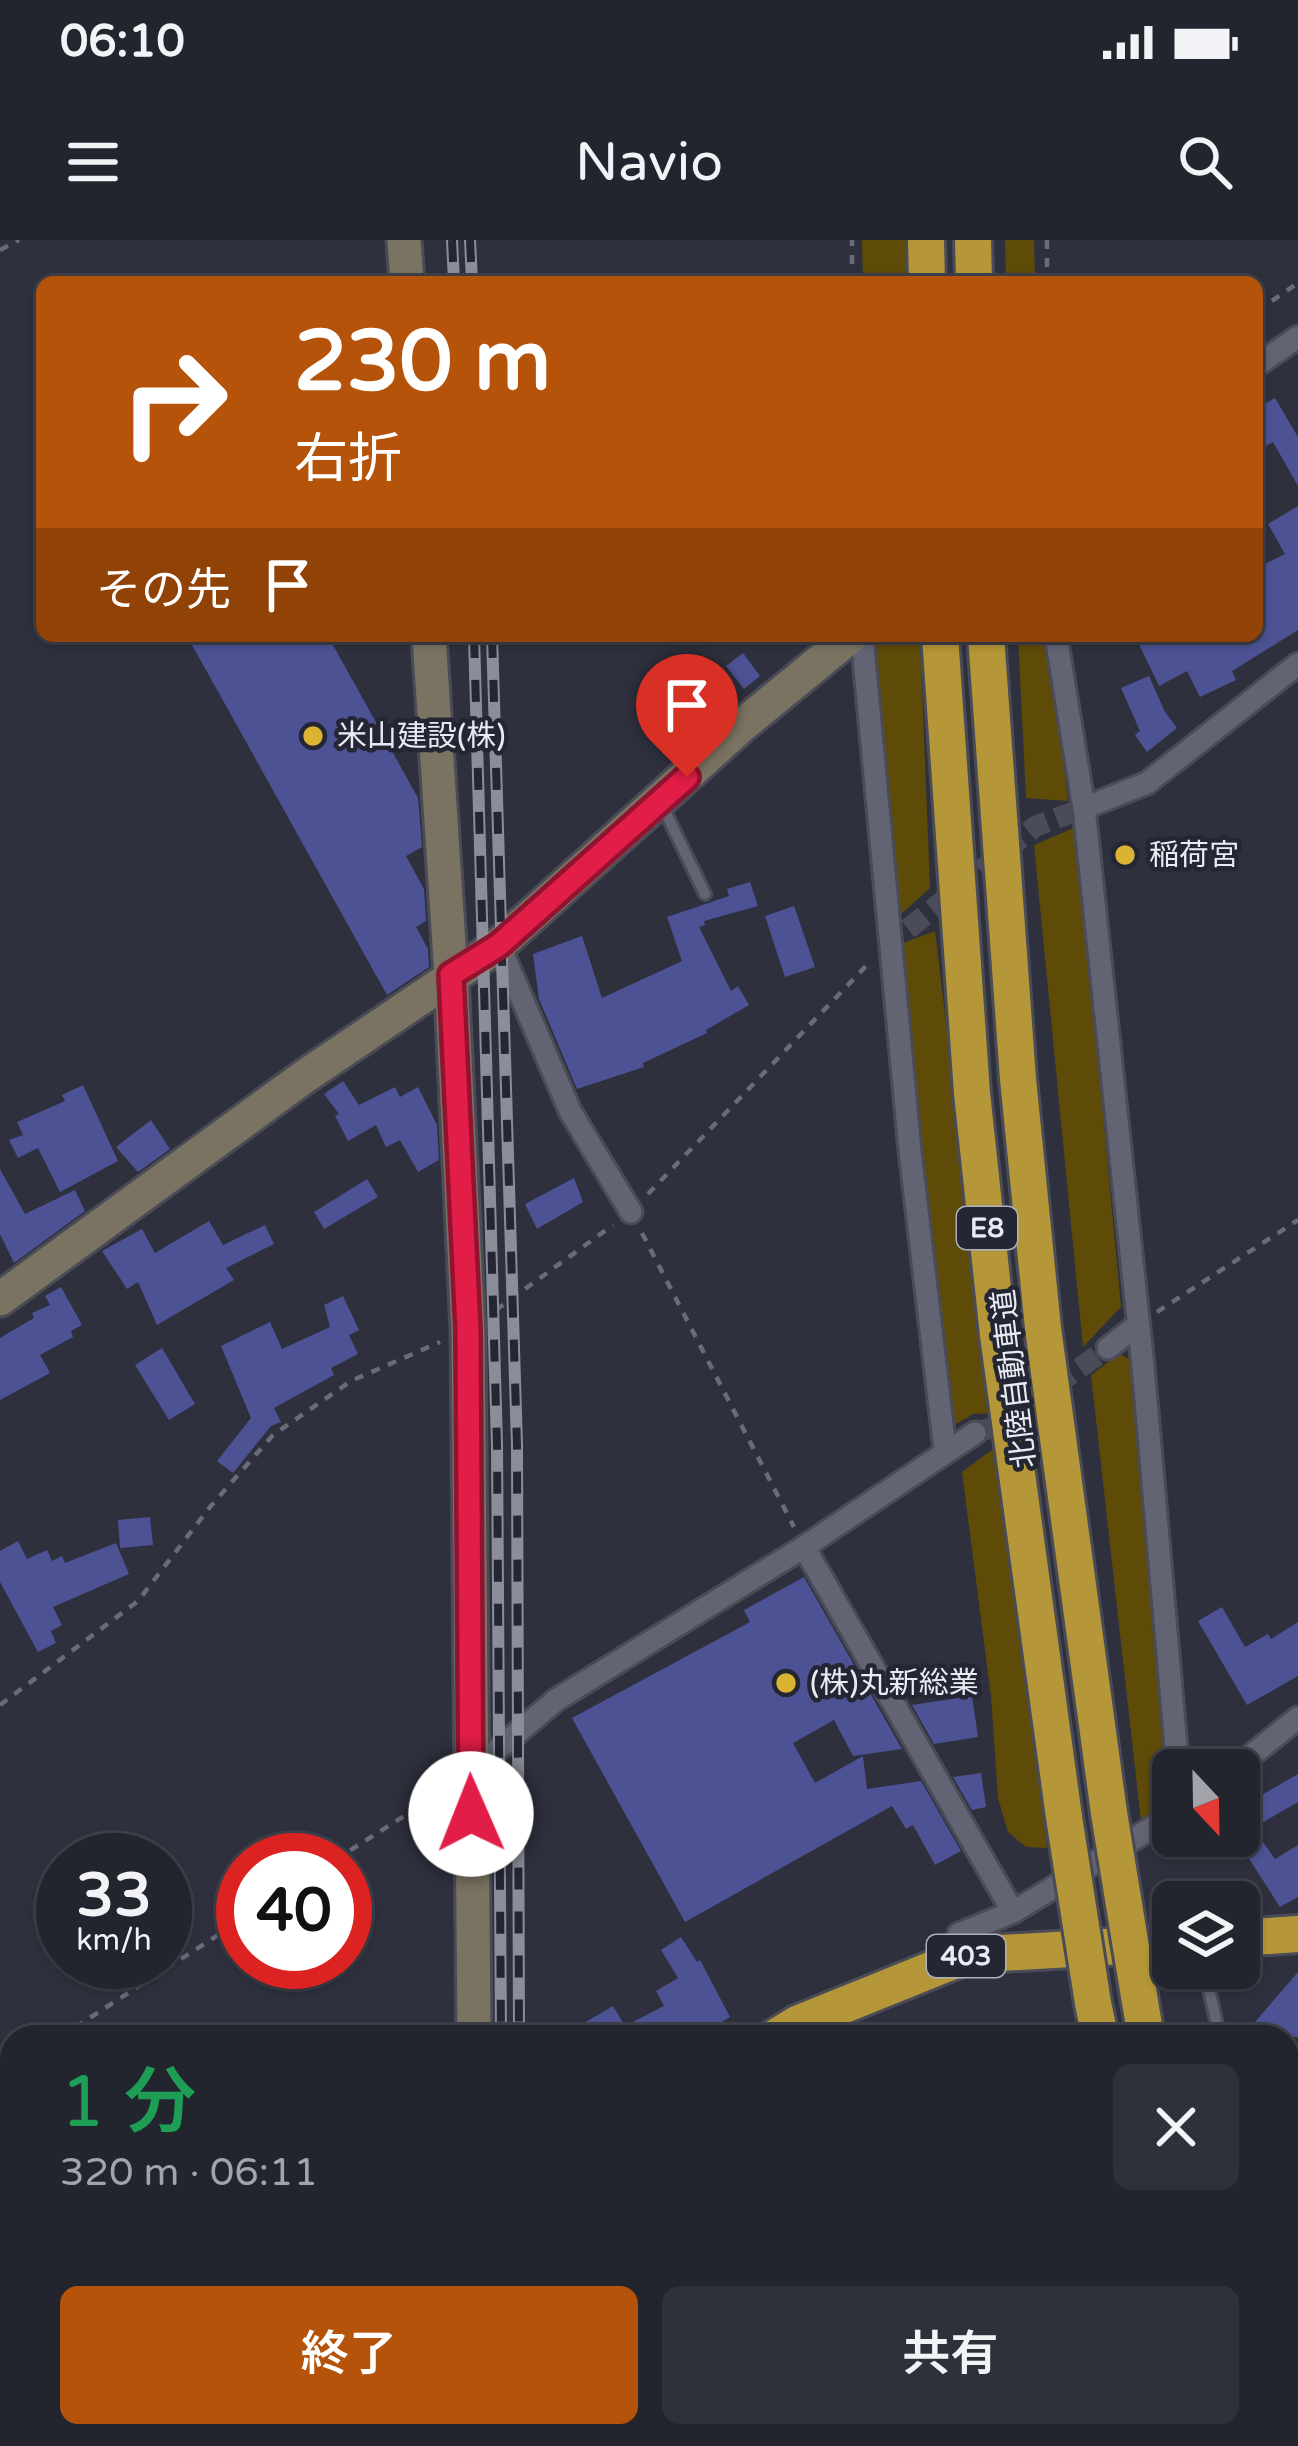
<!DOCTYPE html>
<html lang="ja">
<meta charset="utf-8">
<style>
:root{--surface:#22242e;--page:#2e303a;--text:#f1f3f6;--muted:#a2a4aa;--line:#3f414a;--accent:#b45309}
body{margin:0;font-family:"Varela Round","Noto Sans JP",sans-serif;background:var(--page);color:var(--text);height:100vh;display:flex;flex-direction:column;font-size:45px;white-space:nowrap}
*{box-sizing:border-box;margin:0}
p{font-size:39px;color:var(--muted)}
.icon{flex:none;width:66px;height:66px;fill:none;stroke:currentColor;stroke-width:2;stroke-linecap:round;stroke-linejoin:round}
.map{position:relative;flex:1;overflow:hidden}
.drawer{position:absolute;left:0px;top:1785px;width:1299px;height:423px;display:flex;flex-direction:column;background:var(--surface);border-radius:36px 36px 0 0;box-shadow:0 3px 9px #0004,0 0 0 3px var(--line)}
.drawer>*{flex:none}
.hud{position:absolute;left:36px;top:36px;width:1227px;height:366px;border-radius:18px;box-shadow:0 3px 9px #0004,0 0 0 3px var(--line);background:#b45309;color:#fff;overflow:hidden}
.needle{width:78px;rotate:158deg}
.tools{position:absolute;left:1152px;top:1509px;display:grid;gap:24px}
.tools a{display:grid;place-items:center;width:108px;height:108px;border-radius:18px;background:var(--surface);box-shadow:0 3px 9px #0004,0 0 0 3px var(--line);font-size:60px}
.speed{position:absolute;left:36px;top:1593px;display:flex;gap:24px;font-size:60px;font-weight:700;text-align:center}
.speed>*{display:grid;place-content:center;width:156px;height:156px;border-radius:50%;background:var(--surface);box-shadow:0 3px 9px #0004,0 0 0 3px var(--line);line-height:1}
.speed small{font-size:30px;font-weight:400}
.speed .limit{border:18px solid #d22;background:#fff;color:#111}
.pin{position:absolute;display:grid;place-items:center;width:102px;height:102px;color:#fff;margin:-123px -51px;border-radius:50% 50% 50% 0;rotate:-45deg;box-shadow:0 0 12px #0007}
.pin .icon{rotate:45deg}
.me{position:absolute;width:132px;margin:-66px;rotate:359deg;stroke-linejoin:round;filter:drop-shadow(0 0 9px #0008)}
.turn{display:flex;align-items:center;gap:42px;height:252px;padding:0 60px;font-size:54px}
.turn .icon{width:156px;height:156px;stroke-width:2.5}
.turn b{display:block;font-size:84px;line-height:102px}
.then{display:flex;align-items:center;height:114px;padding:0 60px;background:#0003;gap:24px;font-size:45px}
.round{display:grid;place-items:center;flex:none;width:126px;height:126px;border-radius:18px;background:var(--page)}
.headline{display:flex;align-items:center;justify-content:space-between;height:204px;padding:0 60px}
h1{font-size:72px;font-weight:600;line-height:90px;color:#1e9e55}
.action{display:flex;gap:24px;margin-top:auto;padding:24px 60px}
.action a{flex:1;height:138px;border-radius:18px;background:var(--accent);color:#fff;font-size:48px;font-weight:600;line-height:138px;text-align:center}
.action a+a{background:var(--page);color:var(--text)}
.status{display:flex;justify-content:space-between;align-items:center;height:84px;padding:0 60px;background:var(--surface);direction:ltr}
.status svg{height:33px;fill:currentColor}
header{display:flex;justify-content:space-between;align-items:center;height:156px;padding:0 60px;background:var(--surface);font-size:54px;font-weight:600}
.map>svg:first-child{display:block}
.green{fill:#5f4b08}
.building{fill:#4c5293}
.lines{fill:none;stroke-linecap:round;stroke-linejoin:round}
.street-tunnel{stroke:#4a4c59;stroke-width:21;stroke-dasharray:21 10;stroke-linecap:butt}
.lane-casing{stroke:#494b56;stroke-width:16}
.street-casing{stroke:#494b56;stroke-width:27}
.secondary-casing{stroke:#494b56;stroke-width:39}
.highway-casing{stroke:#494b56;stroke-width:42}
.path{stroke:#696b78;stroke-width:4.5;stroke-dasharray:9 9;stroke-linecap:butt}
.lane{stroke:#626474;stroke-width:10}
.street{stroke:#626474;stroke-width:21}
.secondary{stroke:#7b7362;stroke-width:33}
.highway{stroke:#b59638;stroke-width:36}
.rail-casing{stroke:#8b8d99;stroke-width:12}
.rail{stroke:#242633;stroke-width:8;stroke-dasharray:22;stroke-linecap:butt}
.highway-bridge-casing{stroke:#494b56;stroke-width:42;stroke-linecap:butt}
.highway-bridge{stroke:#b59638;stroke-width:36}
.route-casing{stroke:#92132f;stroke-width:30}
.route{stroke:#e11d48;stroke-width:21}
.poi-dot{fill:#dab333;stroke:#242633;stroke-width:4.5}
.labels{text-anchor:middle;stroke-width:9;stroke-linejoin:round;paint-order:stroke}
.shield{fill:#242633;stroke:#aeb0ba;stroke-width:3}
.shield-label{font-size:27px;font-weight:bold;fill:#e9ebf4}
.poi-label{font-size:30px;fill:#e9ebf4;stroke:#242633;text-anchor:start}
.street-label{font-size:30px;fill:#e9ebf4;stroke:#242633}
</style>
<div class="status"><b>06:10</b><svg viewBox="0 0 49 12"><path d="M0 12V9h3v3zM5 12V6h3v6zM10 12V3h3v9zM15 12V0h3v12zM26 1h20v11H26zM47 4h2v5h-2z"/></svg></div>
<header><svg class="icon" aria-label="menu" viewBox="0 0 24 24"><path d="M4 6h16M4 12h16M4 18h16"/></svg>Navio<svg class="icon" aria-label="search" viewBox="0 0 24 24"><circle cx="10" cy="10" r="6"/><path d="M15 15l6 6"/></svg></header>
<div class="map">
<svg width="1298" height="2206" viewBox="0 0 1298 2206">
<rect width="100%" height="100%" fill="#2e303e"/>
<g class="green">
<path d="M 862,0 L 907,0 L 907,42 L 863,42 Z"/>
<path d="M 1005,0 L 1034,0 L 1035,42 L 1006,42 Z"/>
<path d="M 895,396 L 920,396 L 930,648 L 900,675 L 874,401 Z"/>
<path d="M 1018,396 L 1048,396 L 1068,561 L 1026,558 Z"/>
<path d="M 1076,587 L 1121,1067 L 1083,1107 L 1034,605 Z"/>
<path d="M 935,691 L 993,1173 L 973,1174 L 953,1186 L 919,909 L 903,703 Z"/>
<path d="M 1119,1114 L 1132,1120 L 1168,1564 L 1141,1581 L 1091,1135 Z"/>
<path d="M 1000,1204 L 1004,1220 L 1047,1608 L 1026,1607 L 1008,1592 L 998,1558 L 991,1456 L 962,1232 Z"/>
</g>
<g class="building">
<path d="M 1275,158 L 1298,197 L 1298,246 L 1273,202 L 1257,211 L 1257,168 Z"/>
<path d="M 1298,266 L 1298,390 L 1232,431 L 1236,440 L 1200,457 L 1187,431 L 1159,446 L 1138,402 L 1151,396 L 1160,396 L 1163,403 L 1177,396 L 1257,396 L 1257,328 L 1285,314 L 1268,284 Z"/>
<path d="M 187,396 L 328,396 L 418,558 L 422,607 L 406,616 L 424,649 L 426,681 L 416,687 L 428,709 L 429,727 L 387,755 Z"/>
<path d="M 743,413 L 760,436 L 744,449 L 726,426 Z"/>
<path d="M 1149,436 L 1165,472 L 1177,488 L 1147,512 L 1135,495 L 1140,491 L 1121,448 Z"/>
<path d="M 750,642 L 758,666 L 704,681 L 705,685 L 699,687 L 731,751 L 738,746 L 749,765 L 706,790 L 707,793 L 643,823 L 644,827 L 577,849 L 539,759 L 533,714 L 582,696 L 602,758 L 682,721 L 667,677 L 729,656 L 727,649 Z"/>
<path d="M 794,666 L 815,727 L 785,737 L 765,676 Z"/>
<path d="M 343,841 L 359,865 L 395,847 L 400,857 L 418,847 L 437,885 L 439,920 L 418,932 L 400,900 L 386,907 L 376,885 L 348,901 L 335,876 L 339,874 L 324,854 Z"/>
<path d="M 83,845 L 118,921 L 60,952 L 38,908 L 18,918 L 9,900 L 23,895 L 17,882 L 65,861 L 62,855 Z"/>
<path d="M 151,880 L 170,909 L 138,932 L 116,907 Z"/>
<path d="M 0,929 L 25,974 L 75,950 L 85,971 L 14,1023 L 0,994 Z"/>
<path d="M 574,938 L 583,962 L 537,989 L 525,964 Z"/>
<path d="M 367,939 L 378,957 L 324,989 L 314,972 Z"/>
<path d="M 209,981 L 223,1005 L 265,985 L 274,1004 L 226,1028 L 234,1040 L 157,1085 L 138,1042 L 127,1049 L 102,1011 L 142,989 L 155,1013 Z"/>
<path d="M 61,1047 L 82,1085 L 71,1091 L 73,1097 L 40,1115 L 50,1133 L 0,1160 L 0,1098 L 34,1078 L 32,1073 L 50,1065 L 45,1056 Z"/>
<path d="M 343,1056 L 359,1090 L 349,1095 L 358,1114 L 331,1128 L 334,1135 L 274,1168 L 281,1182 L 271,1186 L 233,1233 L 217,1221 L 251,1178 L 221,1106 L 270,1082 L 282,1109 L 330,1087 L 324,1065 Z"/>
<path d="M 162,1108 L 195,1164 L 169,1180 L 135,1125 Z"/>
<path d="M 150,1277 L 153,1305 L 120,1308 L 118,1280 Z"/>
<path d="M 18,1301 L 27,1319 L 47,1310 L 52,1321 L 62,1316 L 65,1323 L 116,1303 L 129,1334 L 53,1367 L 62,1385 L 51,1391 L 56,1403 L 38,1412 L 0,1342 L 0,1311 Z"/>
<path d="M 804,1337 L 902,1509 L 853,1516 L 834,1480 L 793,1503 L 815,1543 L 863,1516 L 867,1549 L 921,1541 L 961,1611 L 935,1625 L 913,1585 L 906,1589 L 892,1566 L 685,1682 L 572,1478 L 750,1382 L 744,1370 Z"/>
<path d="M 1222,1367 L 1245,1407 L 1268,1394 L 1271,1399 L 1298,1382 L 1298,1436 L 1247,1465 L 1198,1381 Z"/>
<path d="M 972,1456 L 978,1497 L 934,1504 L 912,1465 Z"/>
<path d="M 981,1533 L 986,1567 L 972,1570 L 953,1537 Z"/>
<path d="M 1298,1534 L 1298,1562 L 1253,1588 L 1275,1619 L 1298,1605 L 1298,1657 L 1280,1667 L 1239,1603 L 1239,1568 Z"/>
<path d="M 681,1697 L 697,1722 L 700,1720 L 730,1777 L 723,1781 L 733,1797 L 560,1797 L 613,1766 L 625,1786 L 664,1766 L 656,1751 L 678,1738 L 661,1710 Z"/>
<path d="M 1298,1732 L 1298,1797 L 1242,1797 Z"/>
</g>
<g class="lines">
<g class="street-tunnel">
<path d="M 908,689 L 1036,586 L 1084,568"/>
<path d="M 975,1193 L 997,1186 L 1108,1108"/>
</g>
<g class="lane-casing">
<g id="lane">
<path d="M 662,565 L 705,654"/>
<path d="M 1204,1728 L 1220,1797"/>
</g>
</g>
<g class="street-casing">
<g id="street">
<path d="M 1257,125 L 1298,97"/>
<path d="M 862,396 L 910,911 L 945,1210"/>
<path d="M 1056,396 L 1084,568 L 1143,1126 L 1178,1530"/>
<path d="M 1084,568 L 1147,543 L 1298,424"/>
<path d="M 499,705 L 570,871 L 631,972"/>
<path d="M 1108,1108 L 1138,1085"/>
<path d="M 804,1307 L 1013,1672"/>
<path d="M 1233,1530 L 1298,1478"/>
<path d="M 470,1533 L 556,1460 L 804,1307 L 975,1193"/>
<path d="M 955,1720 L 959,1694 L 1013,1672 L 1173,1575"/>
<path d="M 477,2206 L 477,2196"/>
</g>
</g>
<g class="secondary-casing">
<g id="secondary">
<path d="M 404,0 L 407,42"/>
<path d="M 429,396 L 451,735 L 468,1090 L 474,1797"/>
<path d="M 0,1059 L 304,837 L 499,705 L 740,487 L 851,396"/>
</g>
</g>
<g class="highway-casing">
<g id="highway">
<path d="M 926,0 L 927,42"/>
<path d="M 973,0 L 974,42"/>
<path d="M 940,396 L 972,853 L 998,1095 L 1064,1577"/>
<path d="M 986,396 L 1018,839 L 1043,1088 L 1109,1573"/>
<path d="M 1239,1698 L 1298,1694"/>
<path d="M 1139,1756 L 1146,1797"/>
<path d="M 1093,1763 L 1100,1797"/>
<path d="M 776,1797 L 797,1784 L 968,1715 L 1173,1703"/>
<path d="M 1180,2196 L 1182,2206"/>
<path d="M 1225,2196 L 1227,2206"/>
<path d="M 85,2206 L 106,2196"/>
</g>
</g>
<g class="path">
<path d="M 1047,0 L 1047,42"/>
<path d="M 0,10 L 19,0"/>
<path d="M 852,42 L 852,0"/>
<path d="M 1257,71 L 1298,43"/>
<path d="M 648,954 L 869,723"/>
<path d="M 642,993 L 794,1287"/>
<path d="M 496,1070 L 613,985"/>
<path d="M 1157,1072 L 1298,980"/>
<path d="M 0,1465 L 138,1361 L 210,1267 L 273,1195 L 351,1141 L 440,1102"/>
<path d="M 335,1620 L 442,1552"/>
<path d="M 60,1797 L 243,1679"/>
<path d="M 0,1835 L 12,1828"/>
<path d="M 1287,1936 L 1298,1927"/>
<path d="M 1287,2126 L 1298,2136"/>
<path d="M 1013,2206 L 1023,2196"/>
</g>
<use href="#lane" class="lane"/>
<use href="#street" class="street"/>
<use href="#secondary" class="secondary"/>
<use href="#highway" class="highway"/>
<g class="rail-casing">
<g id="rail">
<path d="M 452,0 L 454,42"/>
<path d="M 470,0 L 472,42"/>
<path d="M 474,396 L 497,1205 L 501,1797"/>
<path d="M 492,396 L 517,1205 L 519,1797"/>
<path d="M 503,2196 L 503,2206"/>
</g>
</g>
<use href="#rail" class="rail"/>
<g class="highway-bridge-casing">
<g id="highway-bridge">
<path d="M 1109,1573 L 1139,1756"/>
<path d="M 1064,1577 L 1093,1763"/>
</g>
</g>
<use href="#highway-bridge" class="highway-bridge"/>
</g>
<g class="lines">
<g class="route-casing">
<path id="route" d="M 471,1574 L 468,1090 L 451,735 L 499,705 L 687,537"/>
</g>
<use href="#route" class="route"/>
</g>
<g class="poi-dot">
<circle cx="313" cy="496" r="12"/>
<circle cx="1125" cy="615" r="12"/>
<circle cx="786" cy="1443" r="12"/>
</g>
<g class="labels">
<g class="shield">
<rect x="957" y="967" width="60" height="42" rx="9"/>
<rect x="927" y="1695" width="78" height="42" rx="9"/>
</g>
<g class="shield-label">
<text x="987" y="997">E8</text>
<text x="966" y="1725">403</text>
</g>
<g class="poi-label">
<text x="337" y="506">米山建設(株)</text>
<text x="1149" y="625">稲荷宮</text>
<text x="810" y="1453">(株)丸新総業</text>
</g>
<g class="street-label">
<text transform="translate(1014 1139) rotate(-97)" y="10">北陸自動車道</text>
</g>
</g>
</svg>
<div class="tools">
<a><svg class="needle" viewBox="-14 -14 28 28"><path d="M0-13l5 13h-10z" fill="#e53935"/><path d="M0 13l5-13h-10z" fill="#a2a4aa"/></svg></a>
<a><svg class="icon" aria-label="layers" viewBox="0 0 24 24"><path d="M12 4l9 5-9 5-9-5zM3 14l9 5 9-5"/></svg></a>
</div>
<div class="speed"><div>33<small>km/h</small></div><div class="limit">40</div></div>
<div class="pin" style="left:687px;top:537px;background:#d93025"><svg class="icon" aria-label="arrive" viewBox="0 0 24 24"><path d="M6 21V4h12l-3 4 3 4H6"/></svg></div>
<svg class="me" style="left:471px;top:1574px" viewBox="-20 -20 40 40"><circle r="19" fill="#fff"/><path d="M0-13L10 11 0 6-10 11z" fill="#e11d48"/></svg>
<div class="hud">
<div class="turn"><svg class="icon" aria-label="right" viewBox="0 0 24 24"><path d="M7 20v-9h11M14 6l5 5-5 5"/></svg><div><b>230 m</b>右折</div></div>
<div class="then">その先<svg class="icon" aria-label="arrive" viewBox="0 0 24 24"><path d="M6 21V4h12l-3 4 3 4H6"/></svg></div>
</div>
<section class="drawer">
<div class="headline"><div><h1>1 分</h1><p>320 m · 06:11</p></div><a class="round"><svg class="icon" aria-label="close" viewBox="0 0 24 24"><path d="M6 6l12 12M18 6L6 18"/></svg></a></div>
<div class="action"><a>終了</a><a>共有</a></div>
</section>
</div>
